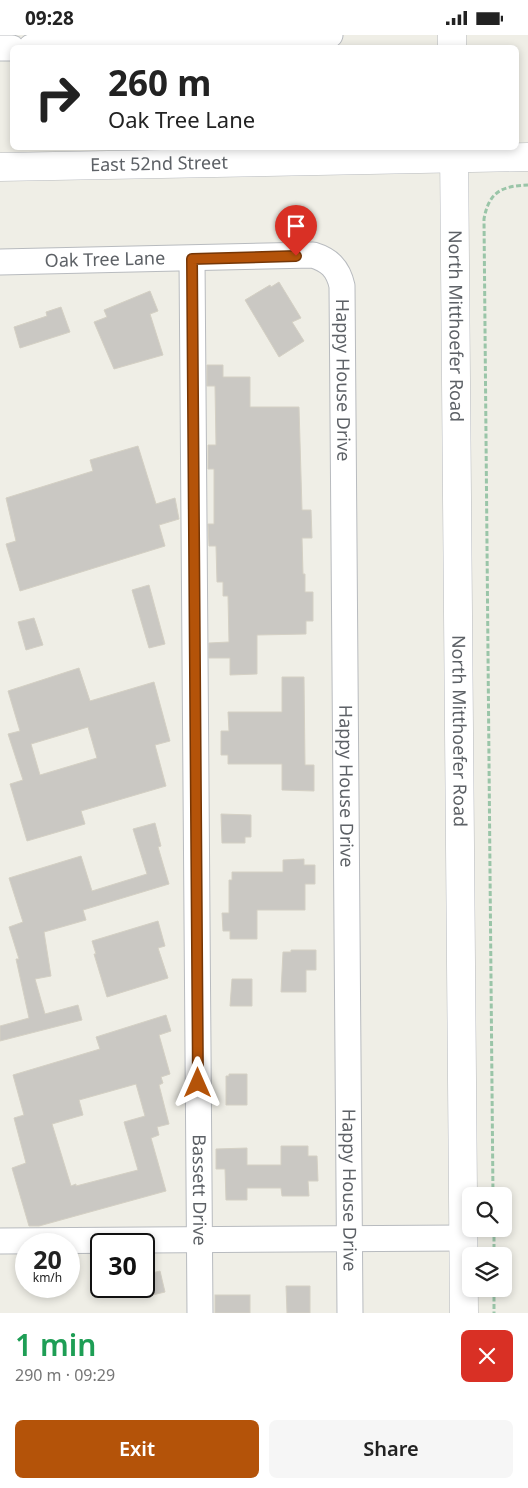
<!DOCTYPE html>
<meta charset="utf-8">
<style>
:root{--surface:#fff;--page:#f6f6f6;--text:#222;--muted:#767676;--accent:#b45309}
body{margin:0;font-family:"Noto Sans",sans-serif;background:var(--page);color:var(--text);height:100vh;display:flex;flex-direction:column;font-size:19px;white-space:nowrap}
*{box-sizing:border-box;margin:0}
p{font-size:16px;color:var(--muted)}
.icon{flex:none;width:28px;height:28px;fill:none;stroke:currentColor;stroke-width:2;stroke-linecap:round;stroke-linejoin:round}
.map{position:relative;height:1278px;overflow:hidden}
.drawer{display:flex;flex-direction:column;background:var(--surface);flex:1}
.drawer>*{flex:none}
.top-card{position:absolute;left:10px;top:10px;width:509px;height:105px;border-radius:8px;box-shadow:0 2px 8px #0003;background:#fff;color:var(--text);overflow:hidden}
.buttons{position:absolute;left:462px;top:1152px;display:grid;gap:10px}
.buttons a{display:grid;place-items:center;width:50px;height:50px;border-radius:8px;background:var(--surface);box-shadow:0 2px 8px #0003;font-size:25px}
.speed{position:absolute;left:15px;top:1198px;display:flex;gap:10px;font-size:25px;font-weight:700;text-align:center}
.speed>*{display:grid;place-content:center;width:65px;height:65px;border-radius:50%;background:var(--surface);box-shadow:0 2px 8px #0003;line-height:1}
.speed small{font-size:12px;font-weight:400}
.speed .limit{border:2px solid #111;border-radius:8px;background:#fff;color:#111}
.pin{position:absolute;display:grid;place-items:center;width:42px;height:42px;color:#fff;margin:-51px -21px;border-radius:50% 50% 50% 0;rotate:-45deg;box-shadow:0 0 5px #0007}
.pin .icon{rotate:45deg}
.me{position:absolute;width:55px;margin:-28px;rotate:0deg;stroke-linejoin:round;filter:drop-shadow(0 0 4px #0008)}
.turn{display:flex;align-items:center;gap:18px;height:105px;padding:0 15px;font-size:22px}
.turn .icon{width:65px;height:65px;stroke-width:2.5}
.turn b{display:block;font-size:35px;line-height:42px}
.round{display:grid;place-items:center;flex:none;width:52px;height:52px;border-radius:8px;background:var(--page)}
.overview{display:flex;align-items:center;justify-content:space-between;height:85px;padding:0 15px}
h1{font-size:30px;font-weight:600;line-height:38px;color:#1e9e55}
.cta{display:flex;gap:10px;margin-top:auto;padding:10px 15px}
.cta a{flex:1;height:58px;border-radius:8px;background:var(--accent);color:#fff;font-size:20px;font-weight:600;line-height:58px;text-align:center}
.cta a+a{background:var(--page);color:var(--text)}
.status{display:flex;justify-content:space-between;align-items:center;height:35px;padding:0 25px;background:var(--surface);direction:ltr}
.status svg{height:14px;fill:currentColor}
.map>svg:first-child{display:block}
.building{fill:#cac8c3;stroke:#d4d0c4;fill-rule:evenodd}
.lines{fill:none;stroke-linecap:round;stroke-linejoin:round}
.minor-casing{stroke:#b8bbbf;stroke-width:27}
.tertiary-casing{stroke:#b8bbbf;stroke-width:29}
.secondary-casing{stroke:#b7babf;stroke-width:29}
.path{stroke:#9ac5a8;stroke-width:3;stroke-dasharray:5 2.5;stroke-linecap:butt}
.minor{stroke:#fff;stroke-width:25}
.tertiary{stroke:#fff;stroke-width:28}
.secondary{stroke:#fff;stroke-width:28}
.route-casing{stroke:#753606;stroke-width:12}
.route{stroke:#b45309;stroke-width:9}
.labels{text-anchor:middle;stroke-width:5;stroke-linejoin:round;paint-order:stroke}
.street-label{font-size:18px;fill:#5d6166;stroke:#fff}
</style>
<div class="status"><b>09:28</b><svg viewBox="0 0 49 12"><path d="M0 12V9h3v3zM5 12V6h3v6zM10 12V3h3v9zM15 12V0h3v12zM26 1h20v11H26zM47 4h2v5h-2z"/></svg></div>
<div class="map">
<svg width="528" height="1278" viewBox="0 0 528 1278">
<rect width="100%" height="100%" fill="#efeee6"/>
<g class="building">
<path d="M 279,247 L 301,283 L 292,287 L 304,306 L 279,322 L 245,265 L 270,250 L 271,252 Z"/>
<path d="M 150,256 L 158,276 L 150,279 L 163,320 L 114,334 L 94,287 L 107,282 L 104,275 Z"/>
<path d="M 61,272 L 70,297 L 20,313 L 14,292 L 47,281 L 46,277 Z"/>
<path d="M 207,330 L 223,330 L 223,342 L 250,342 L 250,372 L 299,372 L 302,475 L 311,475 L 312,503 L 302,503 L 303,539 L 305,539 L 305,557 L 313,557 L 313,586 L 306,586 L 306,599 L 257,600 L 257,639 L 230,640 L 230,623 L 209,623 L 209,608 L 229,607 L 228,561 L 223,561 L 223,547 L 217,547 L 216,511 L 209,511 L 208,489 L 214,489 L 214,434 L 208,434 L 208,410 L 216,410 L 215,351 L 207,351 Z"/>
<path d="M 138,411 L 156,469 L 175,463 L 179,484 L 159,490 L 165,511 L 20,556 L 6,509 L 16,506 L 6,463 L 93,436 L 90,425 Z"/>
<path d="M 149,550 L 165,609 L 149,613 L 132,555 Z"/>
<path d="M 34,583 L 43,610 L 26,615 L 18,587 Z"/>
<path d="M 79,633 L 90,666 L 154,647 L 170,706 L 155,710 L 166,751 L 81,776 L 85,789 L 27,806 L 10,749 L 23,745 L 8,699 L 20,696 L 8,656 ZM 88,692 L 97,723 L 40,740 L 31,709 Z"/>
<path d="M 282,642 L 304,642 L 305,730 L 314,730 L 314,756 L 282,755 L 282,729 L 228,729 L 228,720 L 221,720 L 221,696 L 229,696 L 228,677 L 282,677 Z"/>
<path d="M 221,779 L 251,780 L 251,802 L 245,802 L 245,808 L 222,808 Z"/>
<path d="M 155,788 L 161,811 L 158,812 L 169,849 L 83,875 L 86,885 L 44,897 L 51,941 L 35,944 L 45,979 L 78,970 L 82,985 L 0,1006 L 0,991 L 29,983 L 16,924 L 19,924 L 9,892 L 23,887 L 9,843 L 81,821 L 92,856 L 147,839 L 133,794 Z"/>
<path d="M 304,824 L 304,830 L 315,830 L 315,849 L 305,849 L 305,875 L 257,875 L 257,904 L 230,904 L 230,896 L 223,896 L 222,878 L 229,878 L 229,845 L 232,845 L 232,837 L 283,837 L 283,825 Z"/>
<path d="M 158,886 L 165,911 L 158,913 L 168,943 L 107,962 L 94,919 L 96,919 L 92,906 Z"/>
<path d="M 291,915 L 316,915 L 316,935 L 306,935 L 306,957 L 281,957 L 283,917 L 291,917 Z"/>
<path d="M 232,944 L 252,944 L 252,971 L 230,971 Z"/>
<path d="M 166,980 L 171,996 L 159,1000 L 170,1039 L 161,1042 L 163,1048 L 159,1050 L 169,1089 L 157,1092 L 159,1100 L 151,1103 L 166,1156 L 39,1191 L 29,1191 L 12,1133 L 26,1128 L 14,1083 L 24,1080 L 13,1040 L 100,1014 L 96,1002 ZM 136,1049 L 145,1081 L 124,1087 L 138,1135 L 76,1151 L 76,1149 L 71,1151 L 52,1089 L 83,1080 L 79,1065 Z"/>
<path d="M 229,1039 L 247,1039 L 247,1070 L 226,1070 L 226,1041 L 229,1041 Z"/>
<path d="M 281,1111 L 308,1111 L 308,1121 L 317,1121 L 318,1146 L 308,1146 L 309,1161 L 282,1161 L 281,1153 L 247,1153 L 247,1165 L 226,1165 L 225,1134 L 216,1134 L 216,1114 L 247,1113 L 247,1130 L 281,1130 Z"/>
<path d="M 160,1236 L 165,1257 L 144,1262 L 144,1240 Z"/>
<path d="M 286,1251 L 310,1251 L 310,1278 L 287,1278 Z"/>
<rect x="215" y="1260" width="35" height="18"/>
</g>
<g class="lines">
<g class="minor-casing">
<g id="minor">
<path d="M 31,12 L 319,6 L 330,0"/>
<path d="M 0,13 L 12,13"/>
<path id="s1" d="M 192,224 L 200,1278"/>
<path id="s2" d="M 0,227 L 313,220 C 329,225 338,233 342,251 L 350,1278"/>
<path d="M 0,1206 L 463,1203"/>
</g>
</g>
<g class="tertiary-casing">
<g id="tertiary">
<path id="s3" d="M 0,132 L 528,122"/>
</g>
</g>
<g class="secondary-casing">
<g id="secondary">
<path d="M 452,0 L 452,12"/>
<path id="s4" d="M 454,112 L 464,1278"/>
</g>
</g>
<g class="path">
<path d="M 493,1161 L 484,184 C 489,157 501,151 528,150"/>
<path d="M 494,1194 L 494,1221"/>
<path d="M 494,1254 L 494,1278"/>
</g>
<use href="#minor" class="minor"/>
<use href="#tertiary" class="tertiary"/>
<use href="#secondary" class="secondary"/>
</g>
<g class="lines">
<g class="route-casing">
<path id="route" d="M 198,1048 L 192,224 L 296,221"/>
</g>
<use href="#route" class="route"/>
</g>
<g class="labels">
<g class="street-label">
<text dy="6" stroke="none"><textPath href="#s3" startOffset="159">East 52nd Street</textPath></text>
<text dy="6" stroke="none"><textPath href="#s2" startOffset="105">Oak Tree Lane</textPath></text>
<text dy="6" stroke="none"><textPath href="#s4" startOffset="179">North Mitthoefer Road</textPath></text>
<text dy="6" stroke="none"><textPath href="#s2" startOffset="452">Happy House Drive</textPath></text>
<text dy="6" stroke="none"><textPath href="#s4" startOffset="584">North Mitthoefer Road</textPath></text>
<text dy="6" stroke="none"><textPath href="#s2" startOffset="858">Happy House Drive</textPath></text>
<text dy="6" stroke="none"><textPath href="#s1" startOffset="931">Bassett Drive</textPath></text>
<text dy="6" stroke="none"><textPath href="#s2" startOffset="1262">Happy House Drive</textPath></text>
</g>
</g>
</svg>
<div class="buttons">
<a><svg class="icon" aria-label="search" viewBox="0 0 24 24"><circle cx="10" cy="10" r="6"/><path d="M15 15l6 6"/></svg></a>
<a><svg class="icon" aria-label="layers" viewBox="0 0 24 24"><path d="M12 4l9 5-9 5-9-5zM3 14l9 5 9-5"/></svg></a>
</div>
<div class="speed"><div>20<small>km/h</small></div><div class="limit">30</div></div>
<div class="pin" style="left:296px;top:221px;background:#d93025"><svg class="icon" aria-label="arrive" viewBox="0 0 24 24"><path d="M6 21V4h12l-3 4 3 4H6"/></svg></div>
<svg class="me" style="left:198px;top:1048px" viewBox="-20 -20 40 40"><path d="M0-17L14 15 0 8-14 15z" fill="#b45309" stroke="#fff" stroke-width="4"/></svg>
<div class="top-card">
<div class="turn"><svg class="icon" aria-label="right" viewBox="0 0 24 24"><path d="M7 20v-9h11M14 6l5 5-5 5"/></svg><div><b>260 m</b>Oak Tree Lane</div></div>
</div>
</div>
<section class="drawer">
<div class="overview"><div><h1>1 min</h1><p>290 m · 09:29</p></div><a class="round" style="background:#d93025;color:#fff"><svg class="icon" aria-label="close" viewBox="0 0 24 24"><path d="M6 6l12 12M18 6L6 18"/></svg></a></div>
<div class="cta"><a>Exit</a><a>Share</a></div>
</section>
